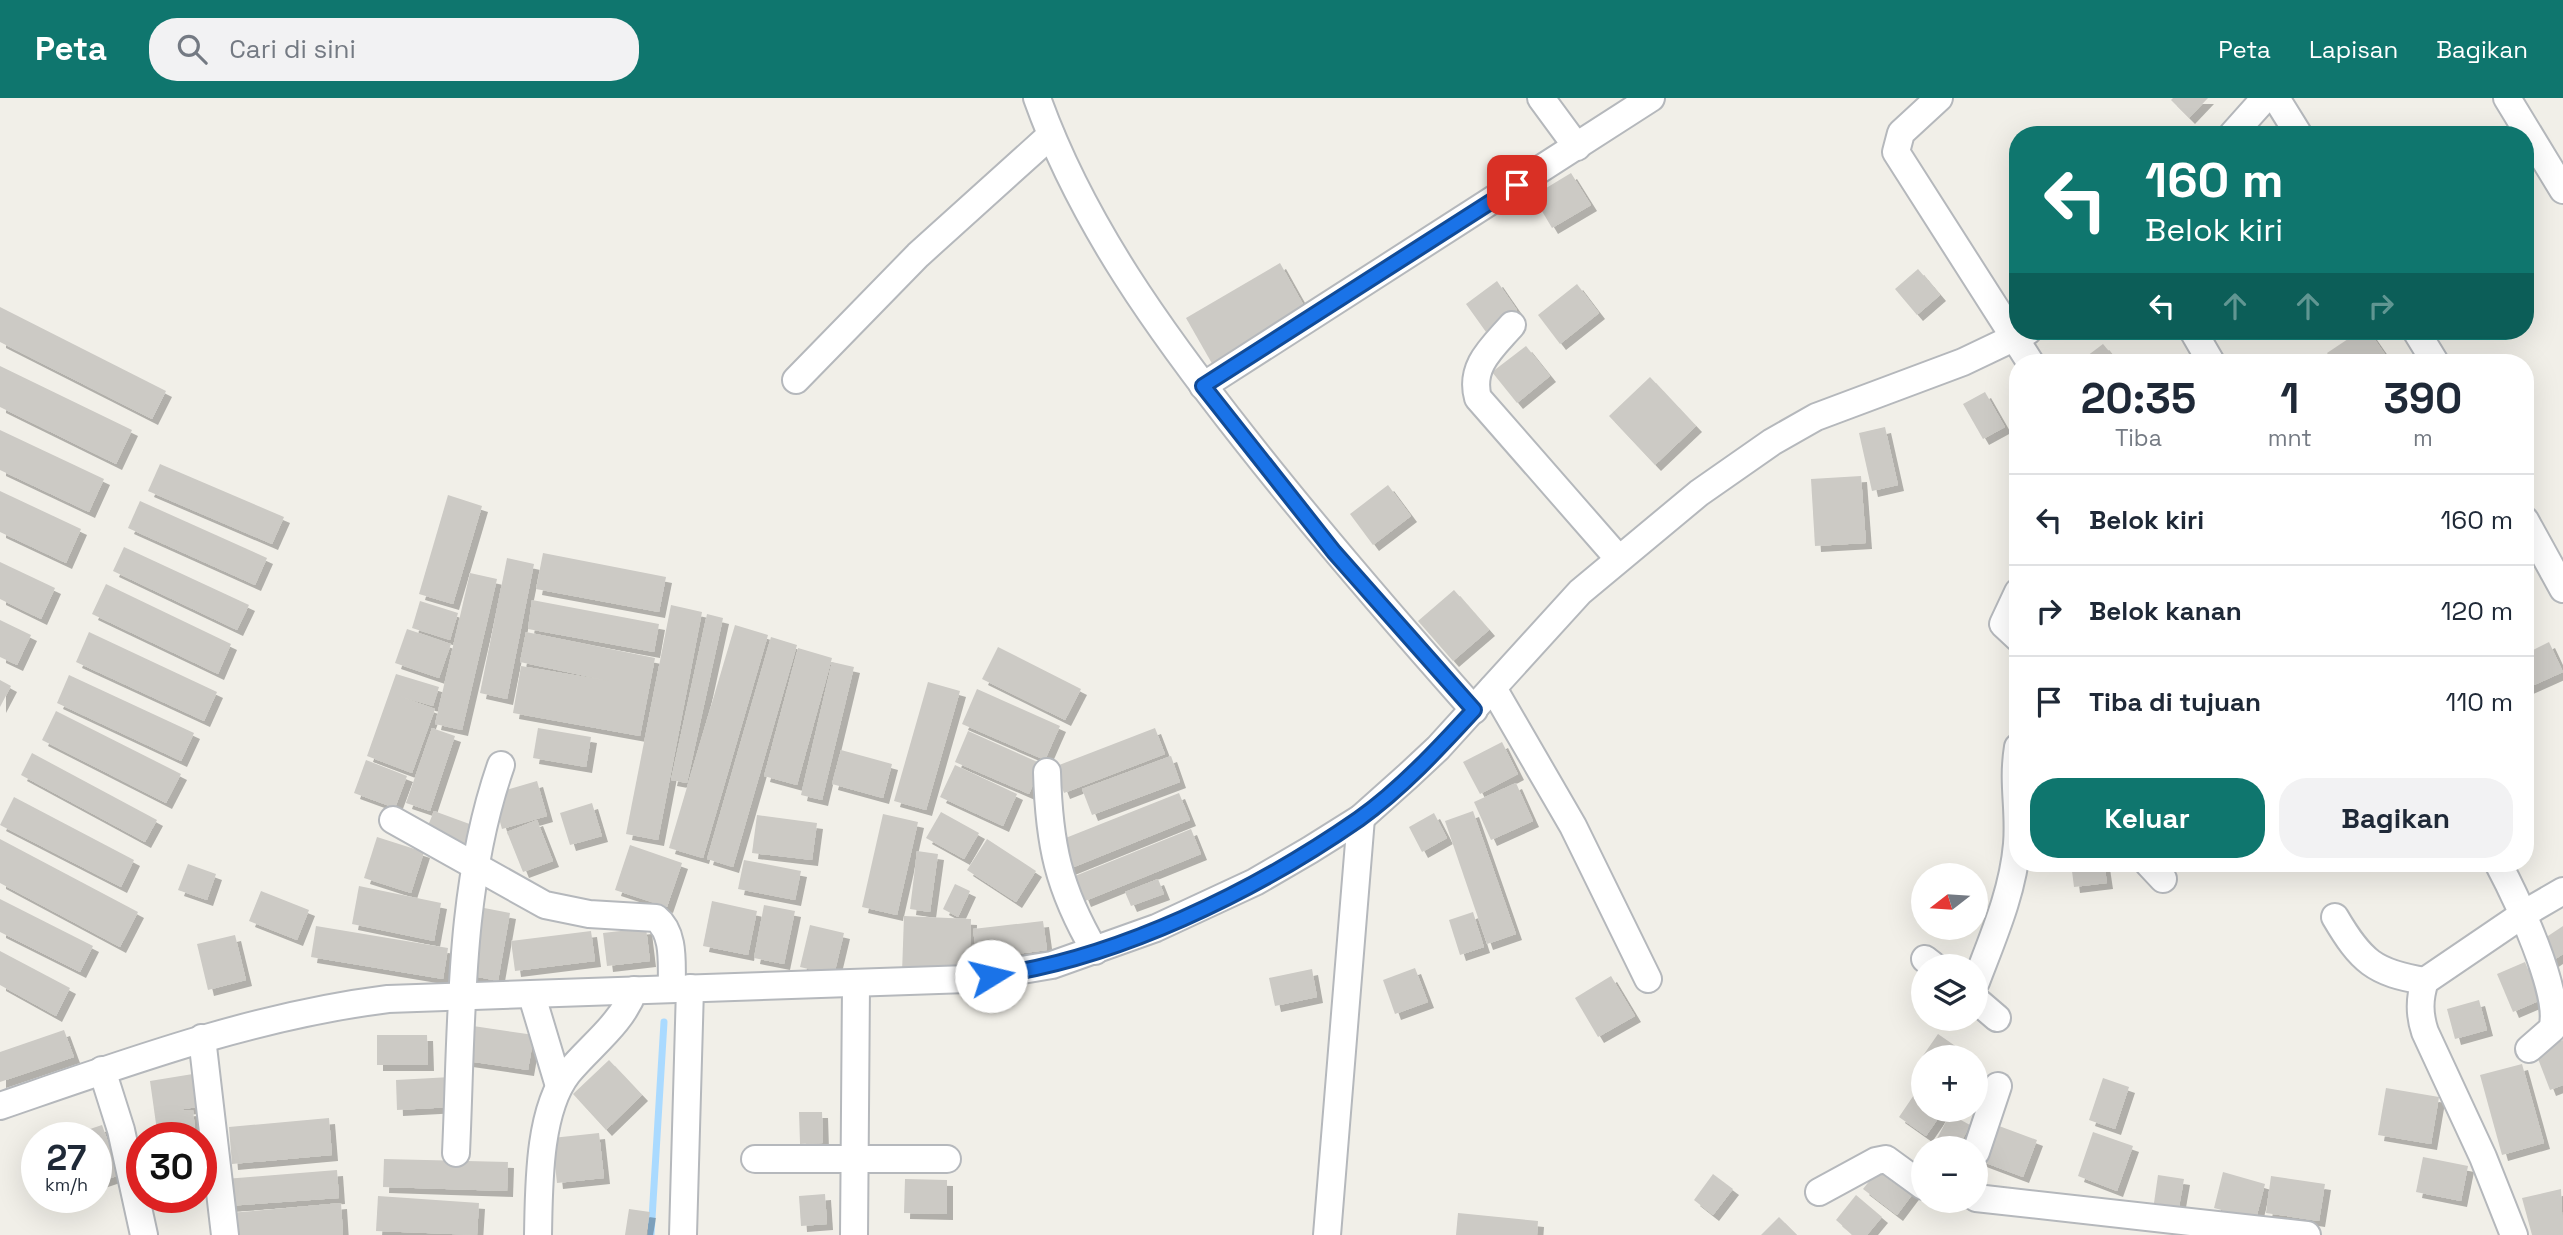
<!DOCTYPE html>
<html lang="id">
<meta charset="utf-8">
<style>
:root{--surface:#fff;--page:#f2f2f3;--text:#1f2937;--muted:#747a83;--line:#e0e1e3;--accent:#0f766e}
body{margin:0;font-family:"Space Grotesk",sans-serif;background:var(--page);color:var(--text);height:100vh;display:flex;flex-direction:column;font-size:26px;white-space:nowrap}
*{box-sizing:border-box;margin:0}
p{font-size:23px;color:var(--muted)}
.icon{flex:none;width:38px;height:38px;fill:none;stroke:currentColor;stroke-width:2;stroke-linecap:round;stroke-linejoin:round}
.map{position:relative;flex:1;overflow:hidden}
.details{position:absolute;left:2009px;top:256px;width:525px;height:518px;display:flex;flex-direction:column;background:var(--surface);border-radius:28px;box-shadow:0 7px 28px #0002}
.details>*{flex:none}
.banner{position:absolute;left:2009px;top:28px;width:525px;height:214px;border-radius:28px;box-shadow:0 7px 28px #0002;background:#0f766e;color:#fff;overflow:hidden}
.needle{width:46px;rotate:253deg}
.controls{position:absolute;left:1911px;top:765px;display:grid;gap:14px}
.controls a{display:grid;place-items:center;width:77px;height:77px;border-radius:50%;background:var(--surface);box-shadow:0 7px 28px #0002;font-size:35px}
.speed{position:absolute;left:21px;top:1024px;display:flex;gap:14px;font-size:35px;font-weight:700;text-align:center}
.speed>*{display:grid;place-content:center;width:91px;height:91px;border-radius:50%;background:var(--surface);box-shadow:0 7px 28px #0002;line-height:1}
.speed small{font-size:18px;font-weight:400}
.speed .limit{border:10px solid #d22;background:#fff;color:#111}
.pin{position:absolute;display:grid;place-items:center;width:60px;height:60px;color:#fff;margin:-30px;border-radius:14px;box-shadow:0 4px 10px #0006}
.me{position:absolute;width:77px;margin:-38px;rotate:81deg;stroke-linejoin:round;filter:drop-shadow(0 0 5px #0008)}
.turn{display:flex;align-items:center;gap:24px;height:147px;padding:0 21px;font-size:32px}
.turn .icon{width:91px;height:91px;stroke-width:2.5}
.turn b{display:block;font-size:49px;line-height:60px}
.lanes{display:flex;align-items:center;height:66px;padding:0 21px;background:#0003;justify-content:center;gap:35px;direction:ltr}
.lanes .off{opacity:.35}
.eta{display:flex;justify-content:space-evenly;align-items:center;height:119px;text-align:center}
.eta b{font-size:42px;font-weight:700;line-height:49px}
.primary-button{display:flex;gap:14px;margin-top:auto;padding:14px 21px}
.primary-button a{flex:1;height:80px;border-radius:28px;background:var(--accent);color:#fff;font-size:28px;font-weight:700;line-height:80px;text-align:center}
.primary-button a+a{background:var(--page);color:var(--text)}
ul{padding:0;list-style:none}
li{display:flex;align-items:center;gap:21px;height:91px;padding:0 21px;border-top:2px solid var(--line)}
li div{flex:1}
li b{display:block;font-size:26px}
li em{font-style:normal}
header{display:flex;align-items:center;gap:42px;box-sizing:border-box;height:98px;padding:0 35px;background:var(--accent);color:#fff}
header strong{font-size:33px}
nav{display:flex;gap:38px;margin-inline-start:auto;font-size:24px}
.search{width:490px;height:63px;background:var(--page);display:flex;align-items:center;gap:18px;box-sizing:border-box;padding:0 24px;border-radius:28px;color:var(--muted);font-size:26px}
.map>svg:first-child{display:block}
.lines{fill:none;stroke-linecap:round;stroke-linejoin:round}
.stream{stroke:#aadaff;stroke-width:7}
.building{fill:#cccac5;filter:url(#shadow)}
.minor-casing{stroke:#b5b8bc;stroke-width:30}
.minor{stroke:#fff;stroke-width:26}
.route-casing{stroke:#114b97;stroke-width:18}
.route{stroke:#1a73e8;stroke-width:12}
</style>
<header>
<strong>Peta</strong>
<div class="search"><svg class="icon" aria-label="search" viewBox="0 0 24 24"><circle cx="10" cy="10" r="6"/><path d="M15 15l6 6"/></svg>Cari di sini</div>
<nav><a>Peta</a><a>Lapisan</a><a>Bagikan</a></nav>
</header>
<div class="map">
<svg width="2563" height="1137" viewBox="0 0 2563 1137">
<defs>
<filter id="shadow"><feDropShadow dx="6" dy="6" stdDeviation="0" flood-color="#0004"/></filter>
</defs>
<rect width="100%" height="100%" fill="#f1efe8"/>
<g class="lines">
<path class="stream" d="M 651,1137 L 664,924"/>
</g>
<g class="building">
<path d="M 2173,0 L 2208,0 L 2189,20 L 2171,2 Z"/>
<path d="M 1571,75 L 1591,107 L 1552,130 L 1533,98 Z"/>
<path d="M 1280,165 L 1308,215 L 1214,269 L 1186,220 Z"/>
<path d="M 1918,171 L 1940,197 L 1917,217 L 1895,191 Z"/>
<path d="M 1497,183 L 1517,212 L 1486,234 L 1466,206 Z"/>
<path d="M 1577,186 L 1599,215 L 1560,246 L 1538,217 Z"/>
<path d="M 0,209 L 166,293 L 152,321 L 0,244 Z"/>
<path d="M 2360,233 L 2369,233 L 2389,262 L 2334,264 L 2327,255 Z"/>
<path d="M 2103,246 L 2118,264 L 2079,264 Z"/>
<path d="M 1526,248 L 1550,278 L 1517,305 L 1492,274 Z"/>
<path d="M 0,268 L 132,332 L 116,366 L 0,309 Z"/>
<path d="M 1650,279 L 1696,328 L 1655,367 L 1609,318 Z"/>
<path d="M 1985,294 L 2005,329 L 1983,341 L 1963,306 Z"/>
<path d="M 1885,329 L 1898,387 L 1872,393 L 1859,335 Z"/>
<path d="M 0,332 L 104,381 L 89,414 L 0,372 Z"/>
<path d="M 160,366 L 284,419 L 272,446 L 148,393 Z"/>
<path d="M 1861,378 L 1866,445 L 1815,448 L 1811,381 Z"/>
<path d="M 1388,387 L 1411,418 L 1373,447 L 1350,416 Z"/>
<path d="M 0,393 L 81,431 L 66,465 L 0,434 Z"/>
<path d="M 448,397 L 482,408 L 453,506 L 419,496 Z"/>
<path d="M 140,403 L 267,460 L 255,487 L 128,430 Z"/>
<path d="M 124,449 L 249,507 L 237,532 L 113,473 Z"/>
<path d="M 543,455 L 666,479 L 659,514 L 536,491 Z"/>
<path d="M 507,460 L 534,466 L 507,601 L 480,595 Z"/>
<path d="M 0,464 L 55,490 L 41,521 L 0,501 Z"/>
<path d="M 470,475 L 497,481 L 462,632 L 435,626 Z"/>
<path d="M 106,486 L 231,546 L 218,576 L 92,516 Z"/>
<path d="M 1454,492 L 1489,532 L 1453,563 L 1418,523 Z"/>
<path d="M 532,502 L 659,526 L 654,554 L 528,531 Z"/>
<path d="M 420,503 L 458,515 L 450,542 L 412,530 Z"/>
<path d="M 671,507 L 702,514 L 658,742 L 626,736 Z"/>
<path d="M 707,516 L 723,520 L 687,685 L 671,682 Z"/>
<path d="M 0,522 L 31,537 L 17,567 L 0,559 Z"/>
<path d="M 735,527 L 768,537 L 703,760 L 669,750 Z"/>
<path d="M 407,531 L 451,546 L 439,580 L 395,565 Z"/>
<path d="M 89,534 L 217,594 L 204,623 L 76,564 Z"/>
<path d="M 526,534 L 655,560 L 640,638 L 513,615 L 521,568 L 609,583 L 520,564 Z"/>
<path d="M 771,539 L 797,547 L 733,769 L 707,761 Z"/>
<path d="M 2549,544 L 2563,574 L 2525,591 L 2525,556 Z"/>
<path d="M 998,549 L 1081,591 L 1065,622 L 982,581 Z"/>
<path d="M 798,550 L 832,560 L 797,687 L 764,678 Z"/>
<path d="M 832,564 L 854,569 L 822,702 L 801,697 Z"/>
<path d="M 396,576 L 439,589 L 433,608 L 399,598 L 435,611 L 412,675 L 367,658 Z"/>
<path d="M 69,577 L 194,635 L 181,663 L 57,605 Z"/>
<path d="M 0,582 L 11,588 L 0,609 Z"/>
<path d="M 928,584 L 960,593 L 926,712 L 894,703 Z"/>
<path d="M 977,591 L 1060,628 L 1045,662 L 962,626 Z"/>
<path d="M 56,613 L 181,676 L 166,705 L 42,642 Z"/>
<path d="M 432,630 L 455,638 L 430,713 L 406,705 Z"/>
<path d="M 538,630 L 591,639 L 586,669 L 533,660 Z"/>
<path d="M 1155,630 L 1165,656 L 1064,695 L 1054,669 Z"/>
<path d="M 968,633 L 1042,666 L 1029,696 L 955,664 Z"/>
<path d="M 1502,644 L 1518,676 L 1480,696 L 1463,664 Z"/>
<path d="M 841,652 L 892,666 L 883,700 L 832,686 Z"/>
<path d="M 32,655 L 157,722 L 145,744 L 21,677 Z"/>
<path d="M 1171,658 L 1180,684 L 1092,717 L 1082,691 Z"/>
<path d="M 366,662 L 407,678 L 395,710 L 354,695 Z"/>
<path d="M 955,667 L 1017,696 L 1003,728 L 940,699 Z"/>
<path d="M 537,683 L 547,718 L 502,731 L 492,696 Z"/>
<path d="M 1516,685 L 1533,723 L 1491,742 L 1474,704 Z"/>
<path d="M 1179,695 L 1190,722 L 1069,771 L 1058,743 Z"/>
<path d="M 14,699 L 134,762 L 121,789 L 0,727 Z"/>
<path d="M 592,705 L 602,738 L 570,747 L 560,715 Z"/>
<path d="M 434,713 L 475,728 L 467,751 L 425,735 Z"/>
<path d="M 1473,713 L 1516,836 L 1487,846 L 1445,723 Z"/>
<path d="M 941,714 L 979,735 L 964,761 L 926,740 Z"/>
<path d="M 1434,715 L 1447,740 L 1422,754 L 1409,729 Z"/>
<path d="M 883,716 L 918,724 L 897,817 L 862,809 Z"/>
<path d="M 757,717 L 817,725 L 812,762 L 752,755 Z"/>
<path d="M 537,722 L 553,763 L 523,774 L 507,734 Z"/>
<path d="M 1191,731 L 1201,756 L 1085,803 L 1075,778 Z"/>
<path d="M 377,739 L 424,754 L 411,795 L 364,780 Z"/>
<path d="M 0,741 L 138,814 L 120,849 L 0,785 Z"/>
<path d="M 987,741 L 1036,773 L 1016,804 L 967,772 Z"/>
<path d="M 630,747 L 682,765 L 667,809 L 615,792 Z"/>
<path d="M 917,753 L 938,756 L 930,814 L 910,811 Z"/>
<path d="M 744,762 L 801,773 L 795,802 L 738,791 Z"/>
<path d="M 2071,765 L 2104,765 L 2107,785 L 2074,789 Z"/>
<path d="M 188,766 L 216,776 L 207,802 L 178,792 Z"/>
<path d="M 1158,781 L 1164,796 L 1131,808 L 1125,794 Z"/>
<path d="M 955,786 L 970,793 L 958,819 L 943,811 Z"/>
<path d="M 359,788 L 441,805 L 434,843 L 352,826 Z"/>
<path d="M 261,793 L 309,812 L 297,842 L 249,823 Z"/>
<path d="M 0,801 L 93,848 L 80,874 L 0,834 Z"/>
<path d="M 712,803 L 757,813 L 748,857 L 703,848 Z"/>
<path d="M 764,807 L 795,813 L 784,866 L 754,860 Z"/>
<path d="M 479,809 L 510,815 L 498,883 L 468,877 Z"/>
<path d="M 1473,814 L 1484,849 L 1460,857 L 1449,822 Z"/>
<path d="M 904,818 L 971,821 L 969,877 L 902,875 Z"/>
<path d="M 1043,823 L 1047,852 L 977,861 L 973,831 Z"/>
<path d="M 810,827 L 844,835 L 834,877 L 800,869 Z"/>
<path d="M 316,828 L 448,850 L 443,881 L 311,859 Z"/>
<path d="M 2563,828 L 2563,856 L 2548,866 L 2536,846 Z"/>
<path d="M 646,830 L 650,863 L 607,868 L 603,835 Z"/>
<path d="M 591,833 L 595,863 L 515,873 L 511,843 Z"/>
<path d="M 235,837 L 246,882 L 208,892 L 197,846 Z"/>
<path d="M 0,853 L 70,890 L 56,918 L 0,887 Z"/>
<path d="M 2525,864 L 2541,902 L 2513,914 L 2497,876 Z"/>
<path d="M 1415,870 L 1428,904 L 1395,916 L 1383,882 Z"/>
<path d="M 1312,871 L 1317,899 L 1275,908 L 1269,880 Z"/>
<path d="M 1611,878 L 1635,918 L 1598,939 L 1575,900 Z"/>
<path d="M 2479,902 L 2487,932 L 2455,941 L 2447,911 Z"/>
<path d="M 473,928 L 534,937 L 528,972 L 467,963 Z"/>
<path d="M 64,932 L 74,959 L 0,984 L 0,954 Z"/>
<path d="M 1938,936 L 1964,954 L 1961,959 L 1923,959 L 1923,964 L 1920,962 Z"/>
<path d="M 377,937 L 427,937 L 428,967 L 377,967 Z"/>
<path d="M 2563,942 L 2563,987 L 2550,992 L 2535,953 Z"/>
<path d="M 609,962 L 642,997 L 606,1032 L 573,996 Z"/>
<path d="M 2522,966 L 2544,1045 L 2502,1057 L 2480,977 Z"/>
<path d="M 199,975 L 204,1008 L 171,1013 L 193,1012 L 196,1040 L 158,1040 L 150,983 Z"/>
<path d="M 451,979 L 453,1009 L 397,1012 L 396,982 Z"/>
<path d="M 2103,980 L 2129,989 L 2115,1031 L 2089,1022 Z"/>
<path d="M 1976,981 L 1993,990 L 1983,1009 L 1976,1005 Z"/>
<path d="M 1920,988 L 1923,990 L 1923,1012 L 1944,1012 L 1926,1038 L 1899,1019 Z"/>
<path d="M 2386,990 L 2439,999 L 2431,1046 L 2378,1037 Z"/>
<path d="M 799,1014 L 822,1014 L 823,1045 L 800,1046 Z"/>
<path d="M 1950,1016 L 1970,1027 L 1958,1050 L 1932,1050 Z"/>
<path d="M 329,1020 L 332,1057 L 232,1066 L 229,1029 Z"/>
<path d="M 1991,1025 L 2037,1042 L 2023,1079 L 1978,1062 Z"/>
<path d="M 102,1027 L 120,1077 L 96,1085 L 96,1040 L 76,1040 L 75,1036 Z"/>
<path d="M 2093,1034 L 2133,1048 L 2117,1093 L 2078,1078 Z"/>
<path d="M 599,1035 L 604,1080 L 557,1085 L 552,1040 Z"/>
<path d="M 2423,1059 L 2468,1068 L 2461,1103 L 2416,1094 Z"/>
<path d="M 384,1061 L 508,1064 L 507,1093 L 383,1089 Z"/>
<path d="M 1882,1067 L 1915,1093 L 1897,1117 L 1863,1091 Z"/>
<path d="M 337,1072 L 339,1100 L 227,1108 L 225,1081 Z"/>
<path d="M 2223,1074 L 2265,1086 L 2256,1121 L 2214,1110 Z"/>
<path d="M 1713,1076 L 1733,1091 L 1713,1117 L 1694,1102 Z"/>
<path d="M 2158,1077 L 2184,1081 L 2179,1109 L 2154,1105 Z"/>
<path d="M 2271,1078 L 2325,1086 L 2319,1123 L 2266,1115 Z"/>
<path d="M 905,1081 L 947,1082 L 947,1116 L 904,1115 Z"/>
<path d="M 2561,1091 L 2563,1137 L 2532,1137 L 2522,1100 Z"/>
<path d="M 825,1096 L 827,1126 L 801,1128 L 799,1098 Z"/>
<path d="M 1856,1097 L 1882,1119 L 1867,1137 L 1853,1137 L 1836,1122 Z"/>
<path d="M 378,1098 L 479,1105 L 477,1137 L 376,1133 Z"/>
<path d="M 341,1105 L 343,1137 L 232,1137 L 230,1115 Z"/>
<path d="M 629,1111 L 650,1114 L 646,1137 L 625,1137 Z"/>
<path d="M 1458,1115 L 1538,1123 L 1537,1137 L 1456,1137 Z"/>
<path d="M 1779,1119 L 1797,1137 L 1761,1137 Z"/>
</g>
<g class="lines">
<g class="minor-casing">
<g id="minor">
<path d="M 1037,0 C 1082,126 1162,236 1244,340 C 1317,433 1395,523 1474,612"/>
<path d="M 1541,0 L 1577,49"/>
<path d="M 1939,0 L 1901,35 L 1896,54 L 2030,264"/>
<path d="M 2276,0 L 2299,37"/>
<path d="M 2507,0 L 2563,92"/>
<path d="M 2232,37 L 2265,0"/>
<path d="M 1512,227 C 1493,249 1469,268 1478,300 L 1618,460"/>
<path d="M 2193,233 L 2211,264"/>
<path d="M 2416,233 L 2435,264"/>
<path d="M 796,282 L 918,157 L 1051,37"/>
<path d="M 1203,288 L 1651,0"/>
<path d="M 2525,422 L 2563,491"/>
<path d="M 2018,494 L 2003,526 L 2018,540"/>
<path d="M 1493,590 L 1573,728 L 1648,881"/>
<path d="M 1047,674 C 1049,746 1058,790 1095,853"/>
<path d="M 393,722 L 545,807 L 589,816 L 656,820 C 676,836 671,868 672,890"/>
<path d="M 2148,765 L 2163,781"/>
<path d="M 2498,765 C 2515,797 2563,897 2552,931 L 2529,951"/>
<path d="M 2335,819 C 2361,863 2374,875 2425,883"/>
<path d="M 1925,861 L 1934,868"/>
<path d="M 1976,884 C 1993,839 2013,794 2017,746 C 2020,712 2012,685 2018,649"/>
<path d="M 532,898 L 559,988"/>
<path d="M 1976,902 L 1997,920"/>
<path d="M 202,940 L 225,1137"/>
<path d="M 102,972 L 121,1032 L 144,1137"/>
<path d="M 0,1008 C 128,964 253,918 388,901 L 968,881 L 1052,867 L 1156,830 L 1255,784 L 1310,752 L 1361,720 L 1408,678 L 1438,650 L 1580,494 L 1699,395 L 1772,344 L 1816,319 L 1963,264 L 2028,233"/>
<path d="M 1976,1054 L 1998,988"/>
<path d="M 456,1055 C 462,926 458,790 501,667"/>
<path d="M 755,1061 L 947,1061"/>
<path d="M 1819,1094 L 1876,1063 L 1886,1061 L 1923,1088"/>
<path d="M 1976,1100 L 2307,1137"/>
<path d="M 538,1137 C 539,1090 538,1013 568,975 C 590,948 622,926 634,892"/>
<path d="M 683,1137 L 690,890"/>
<path d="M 854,1137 L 856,887"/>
<path d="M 1327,1137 L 1361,720"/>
<path d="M 2514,1137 L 2483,1059 L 2425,934 C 2419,916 2419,901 2425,883 L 2525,815 L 2563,793"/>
</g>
</g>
<use href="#minor" class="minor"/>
</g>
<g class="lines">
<g class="route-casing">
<path id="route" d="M 991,878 C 1117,861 1254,794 1359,721 C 1401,691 1439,650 1474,612 L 1334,454 L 1203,288 L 1517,87"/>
</g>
<use href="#route" class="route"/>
</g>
</svg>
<div class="controls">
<a><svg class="needle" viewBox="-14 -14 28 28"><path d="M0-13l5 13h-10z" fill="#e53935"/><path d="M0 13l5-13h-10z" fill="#747a83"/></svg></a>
<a><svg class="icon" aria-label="layers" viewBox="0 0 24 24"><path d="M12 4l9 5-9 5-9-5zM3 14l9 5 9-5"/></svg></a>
<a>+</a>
<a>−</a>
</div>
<div class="speed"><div>27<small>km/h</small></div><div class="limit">30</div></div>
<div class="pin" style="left:1517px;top:87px;background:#d93025"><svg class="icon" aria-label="arrive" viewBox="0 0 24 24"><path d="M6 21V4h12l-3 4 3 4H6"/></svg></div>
<svg class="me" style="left:991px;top:878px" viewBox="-20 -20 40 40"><circle r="19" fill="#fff"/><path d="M0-13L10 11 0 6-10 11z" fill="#1a73e8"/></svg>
<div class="banner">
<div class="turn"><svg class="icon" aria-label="left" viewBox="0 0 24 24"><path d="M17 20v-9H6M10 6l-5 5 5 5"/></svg><div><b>160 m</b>Belok kiri</div></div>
<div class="lanes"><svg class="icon" aria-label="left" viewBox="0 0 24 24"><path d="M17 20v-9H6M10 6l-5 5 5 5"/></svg><svg class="icon off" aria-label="ahead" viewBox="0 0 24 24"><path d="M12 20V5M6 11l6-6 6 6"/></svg><svg class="icon off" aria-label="ahead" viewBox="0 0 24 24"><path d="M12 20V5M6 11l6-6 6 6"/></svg><svg class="icon off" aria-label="right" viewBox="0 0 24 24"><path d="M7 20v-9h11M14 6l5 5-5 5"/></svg></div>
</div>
<section class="details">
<div class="eta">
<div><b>20:35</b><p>Tiba</p></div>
<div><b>1</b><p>mnt</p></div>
<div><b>390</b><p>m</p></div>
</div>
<ul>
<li><svg class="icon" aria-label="left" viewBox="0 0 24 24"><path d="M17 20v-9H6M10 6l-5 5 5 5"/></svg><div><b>Belok kiri</b></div><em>160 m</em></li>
<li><svg class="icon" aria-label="right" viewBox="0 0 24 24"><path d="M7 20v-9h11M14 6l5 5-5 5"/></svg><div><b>Belok kanan</b></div><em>120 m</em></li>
<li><svg class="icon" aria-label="arrive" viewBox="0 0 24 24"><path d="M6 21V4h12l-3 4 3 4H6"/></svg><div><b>Tiba di tujuan</b></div><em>110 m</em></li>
</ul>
<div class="primary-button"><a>Keluar</a><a>Bagikan</a></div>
</section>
</div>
